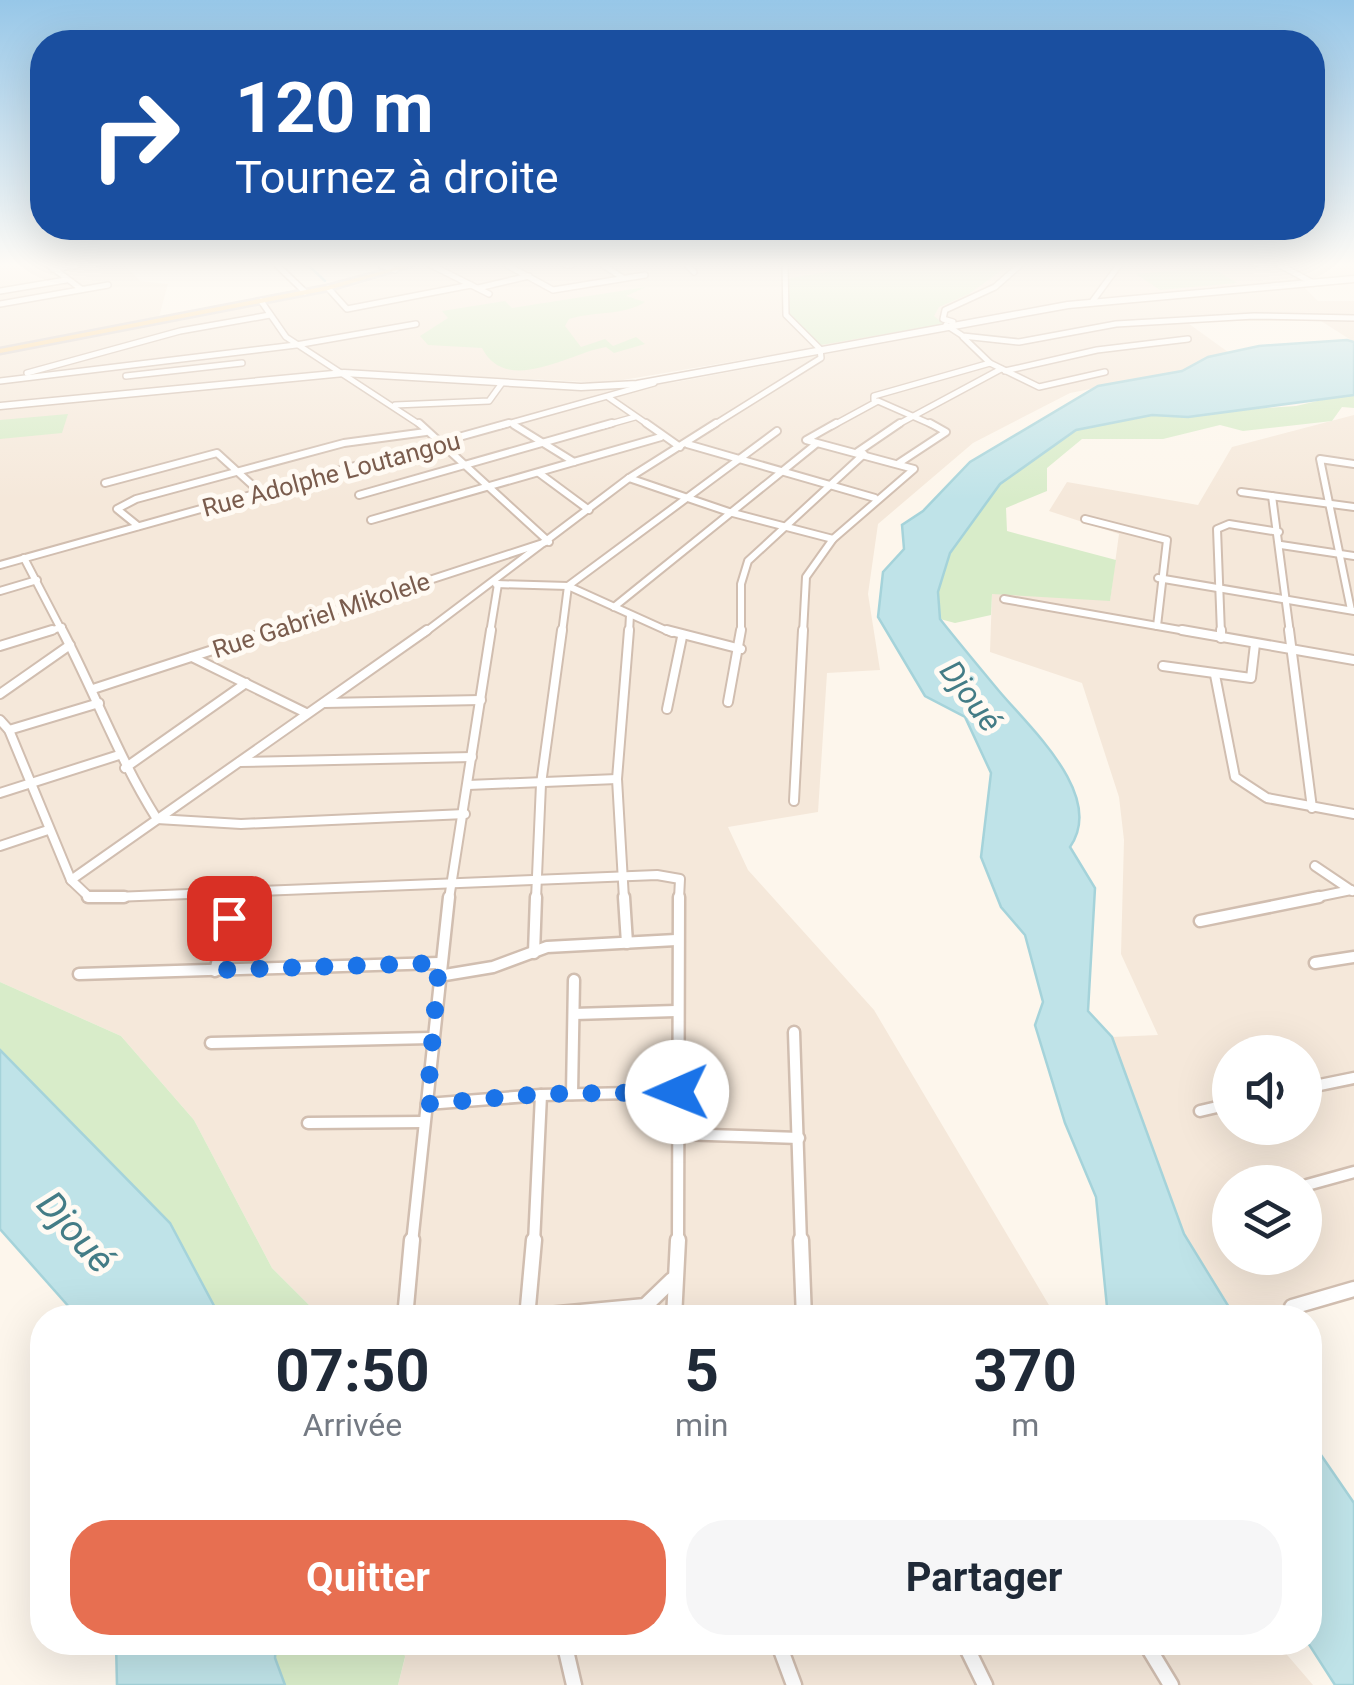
<!DOCTYPE html>
<html lang="fr">
<meta charset="utf-8">
<style>
:root{--surface:#fff;--page:#f6f6f7;--text:#1f2937;--muted:#747a83;--accent:#e76f51}
body{margin:0;font-family:Roboto,sans-serif;background:var(--page);color:var(--text);height:100vh;display:flex;flex-direction:column;font-size:38px;white-space:nowrap}
*{box-sizing:border-box;margin:0}
p{font-size:32px;color:var(--muted)}
.icon{flex:none;width:55px;height:55px;fill:none;stroke:currentColor;stroke-width:2;stroke-linecap:round;stroke-linejoin:round}
.map{position:relative;flex:1;overflow:hidden}
.details{position:absolute;left:30px;top:1305px;width:1292px;height:350px;display:flex;flex-direction:column;background:var(--surface);border-radius:40px;box-shadow:0 10px 40px #0002}
.details>*{flex:none}
.banner{position:absolute;left:30px;top:30px;width:1295px;height:210px;border-radius:40px;box-shadow:0 10px 40px #0002;background:#1a4fa0;color:#fff;overflow:hidden}
.controls{position:absolute;left:1212px;top:1035px;display:grid;gap:20px}
.controls a{display:grid;place-items:center;width:110px;height:110px;border-radius:50%;background:var(--surface);box-shadow:0 10px 40px #0002;font-size:50px}
.pin{position:absolute;display:grid;place-items:center;width:85px;height:85px;color:#fff;margin:-42px;border-radius:20px;box-shadow:0 5px 15px #0006}
.me{position:absolute;width:110px;margin:-55px;rotate:269deg;stroke-linejoin:round;filter:drop-shadow(0 0 8px #0008)}
.turn{display:flex;align-items:center;gap:35px;height:210px;padding:0 40px;font-size:45px}
.turn .icon{width:130px;height:130px;stroke-width:2.5}
.turn b{display:block;font-size:70px;line-height:85px}
.eta{display:flex;justify-content:space-evenly;align-items:center;height:170px;text-align:center}
.eta b{font-size:60px;font-weight:700;line-height:70px}
.primary-button{display:flex;gap:20px;margin-top:auto;padding:20px 40px}
.primary-button a{flex:1;height:115px;border-radius:40px;background:var(--accent);color:#fff;font-size:40px;font-weight:700;line-height:115px;text-align:center}
.primary-button a+a{background:var(--page);color:var(--text)}
.map>svg:first-child{display:block}
.residential{fill:#f5e8da;fill-rule:evenodd}
.green{fill:#d8ecc9}
.water{fill:#bfe3e8;stroke:#a5d3da;stroke-width:2.5}
.lines{fill:none;stroke-linecap:round;stroke-linejoin:round}
.stream{stroke:#a5d3da;stroke-width:2.5}
.minor-far4-casing{stroke:#d1beb0;stroke-width:8}
.minor-far3-casing{stroke:#d1beb0;stroke-width:10}
.minor-far2-casing{stroke:#d1beb0;stroke-width:12}
.minor-far1-casing{stroke:#d1beb0;stroke-width:15}
.minor-casing{stroke:#d1beb0;stroke-width:19}
.tertiary-casing{stroke:#d1beb0;stroke-width:9}
.primary-casing{stroke:#dad1cd;stroke-width:5}
.minor-far4{stroke:#fff;stroke-width:5}
.minor-far3{stroke:#fff;stroke-width:6}
.minor-far2{stroke:#fff;stroke-width:8}
.minor-far1{stroke:#fff;stroke-width:10}
.minor{stroke:#fff;stroke-width:14}
.tertiary{stroke:#fff;stroke-width:6}
.primary{fill:#fbd9a5;fill-rule:evenodd}
.route{stroke:#1a73e8;stroke-width:18;stroke-dasharray:0 32.4}
.labels{text-anchor:middle;stroke-width:10;stroke-linejoin:round;paint-order:stroke}
.far-street-label{font-size:25px;fill:#7a5c4d;stroke:#fffaf3}
.water-label{font-size:32px;font-style:italic;fill:#437c86;stroke:#fffaf3}
.near-water-label{font-size:38px;font-style:italic;fill:#437c86;stroke:#fffaf3}
</style>
<div class="map">
<svg width="1354" height="1685" viewBox="0 0 1354 1685">
<rect width="100%" height="100%" fill="#fdf6ec"/>
<g class="residential">
<path d="M 0,265 L 125,265 L 140,281 L 168,284 L 159,317 L 0,347 Z"/>
<path d="M 422,265 L 1354,265 L 1354,276 L 1114,297 L 605,383 L 349,370 L 0,402 L 0,353 L 350,287 Z"/>
<path d="M 1304,287 L 1318,301 L 1354,301 L 1354,342 L 1321,321 L 1185,321 L 1228,352 L 1182,371 L 1070,393 L 973,443 L 878,524 L 868,594 L 880,670 L 827,673 L 818,812 L 728,827 L 748,870 L 874,1010 L 1056,1317 L 321,1317 L 272,1268 L 194,1120 L 121,1036 L 0,982 L 0,408 L 356,375 L 610,389 L 676,382 L 1095,304 Z"/>
<path d="M 1354,415 L 1354,1295 L 1266,1317 L 1235,1317 L 1184,1234 L 1112,1037 L 1158,1035 L 1121,954 L 1124,840 L 1119,797 L 1082,683 L 990,652 L 992,593 L 1110,600 L 1119,534 L 1049,511 L 1067,482 L 1198,505 L 1232,447 ZM 1230,1052 L 1305,1052 L 1305,1128 L 1230,1128 ZM 1230,1182 L 1305,1182 L 1305,1258 L 1230,1258 Z"/>
<path d="M 402,1642 L 1276,1642 L 1313,1685 L 398,1685 L 405,1658 Z"/>
</g>
<g class="green">
<path d="M 865,265 L 1009,265 L 969,294 L 939,307 L 934,316 L 944,324 L 821,345 L 789,315 L 786,279 Z"/>
<path d="M 1211,267 L 1237,283 L 1160,290 L 1136,274 Z"/>
<path d="M 646,287 L 626,296 L 645,302 C 623,316 594,311 569,319 L 565,326 L 581,347 L 605,339 L 613,346 L 636,337 L 645,344 L 614,353 L 606,347 C 569,353 507,396 482,348 L 428,345 L 420,336 L 448,318 L 442,311 L 505,301 L 512,308 Z"/>
<path d="M 1347,394 L 1354,395 L 1354,408 L 1342,407 L 1332,421 L 1243,431 L 1220,425 L 1163,439 L 1082,439 L 1047,468 L 1047,491 L 1006,508 L 1007,531 L 1116,560 L 1110,601 L 992,594 L 991,615 L 955,623 L 940,619 L 938,592 L 950,553 L 1000,484 L 1077,430 L 1152,415 L 1296,406 Z"/>
<path d="M 68,414 L 62,433 L 0,439 L 0,420 Z"/>
<path d="M 0,982 L 121,1036 L 194,1120 L 272,1268 L 321,1317 L 220,1317 L 170,1223 L 0,1050 Z"/>
<path d="M 276,1642 L 402,1643 L 405,1657 L 398,1685 L 285,1685 L 275,1658 Z"/>
</g>
<g class="water">
<path d="M 1347,340 L 1354,342 L 1354,395 L 1188,417 L 1152,415 L 1076,430 L 1000,484 L 950,553 L 938,592 L 940,619 C 959,643 979,667 999,691 C 1030,728 1106,796 1070,847 L 1095,888 L 1088,1011 L 1112,1037 L 1184,1234 L 1235,1317 L 1108,1317 L 1096,1197 L 1065,1123 L 1035,1025 L 1043,1002 L 1025,935 L 1001,907 L 981,857 L 991,773 L 965,717 L 925,696 L 878,617 L 883,572 L 904,549 L 902,525 L 923,511 L 970,462 L 1098,386 L 1182,371 L 1208,357 L 1259,346 Z"/>
<path d="M 0,1050 L 170,1223 L 220,1317 L 78,1317 L 0,1229 Z"/>
<path d="M 1310,1439 L 1354,1503 L 1354,1685 L 1335,1685 L 1308,1643 Z"/>
<path d="M 116,1643 L 276,1643 L 275,1658 L 285,1685 L 117,1685 Z"/>
</g>
<g class="lines">
<path class="stream" d="M 308,265 L 325,281"/>
<g class="minor-far4-casing">
<g id="minor-far4">
<path d="M 49,265 L 81,289"/>
<path d="M 277,265 L 305,292"/>
<path d="M 381,265 L 395,270"/>
<path d="M 431,265 L 489,294"/>
<path d="M 507,265 L 553,290 L 645,275"/>
<path d="M 566,265 L 571,265"/>
<path d="M 603,265 L 623,278"/>
<path d="M 687,265 L 694,272"/>
<path d="M 1280,265 L 1313,283"/>
<path d="M 53,269 L 77,265"/>
<path d="M 328,288 L 347,309 L 471,285"/>
<path d="M 478,288 L 529,276"/>
<path d="M 0,291 L 66,280"/>
<path d="M 261,301 L 286,337 L 422,426"/>
<path d="M 1092,302 L 1119,265"/>
<path d="M 0,304 L 108,285"/>
<path d="M 953,322 L 943,319 L 945,310 L 995,287 L 1020,265"/>
<path d="M 946,325 L 963,336 L 1019,342 L 1116,324 L 1254,316 L 1354,318"/>
<path d="M 963,337 L 990,363"/>
<path d="M 1005,371 L 1097,350 L 1188,339"/>
<path d="M 27,373 L 180,331 L 270,315"/>
<path d="M 126,376 L 242,363"/>
<path d="M 0,381 L 296,345 L 416,324"/>
<path d="M 608,397 L 650,426"/>
<path d="M 874,400 L 874,396 L 990,363 L 1039,387 L 1105,372"/>
<path d="M 395,405 L 489,401 L 502,383"/>
<path d="M 500,426 L 654,383"/>
<path d="M 603,426 L 635,417"/>
<path d="M 712,426 L 821,358 L 820,349 L 786,315 L 785,265"/>
<path d="M 832,426 L 878,401 L 935,426"/>
<path d="M 895,426 L 1001,369"/>
</g>
</g>
<g class="minor-far3-casing">
<g id="minor-far3">
<path d="M 419,423 L 549,542"/>
<path d="M 646,423 L 680,447"/>
<path d="M 514,425 L 574,462"/>
<path d="M 687,444 L 875,498"/>
<path d="M 856,453 L 900,423"/>
<path d="M 899,463 L 946,432 L 930,423"/>
<path d="M 539,473 L 589,510"/>
<path d="M 629,478 L 729,512 L 833,539"/>
<path d="M 105,483 L 217,453 L 261,493"/>
<path d="M 1241,492 L 1354,507"/>
<path d="M 359,495 L 612,423"/>
<path d="M 1272,496 L 1290,633"/>
<path d="M 1085,519 L 1167,540 L 1157,626"/>
<path d="M 371,520 L 661,437"/>
<path d="M 138,526 L 117,509 L 136,499 L 344,443 L 426,432"/>
<path d="M 1281,545 L 1354,556"/>
<path d="M 24,558 L 63,633"/>
<path d="M 0,565 L 509,423"/>
<path d="M 1158,578 L 1354,611"/>
<path d="M 496,584 L 568,586 L 672,633"/>
<path d="M 0,591 L 37,580"/>
<path d="M 1004,599 L 1197,633"/>
<path d="M 614,607 L 816,444"/>
<path d="M 1351,610 L 1320,459 L 1354,464"/>
<path d="M 44,633 L 62,627"/>
<path d="M 267,633 L 546,542"/>
<path d="M 424,633 L 629,478 L 716,423"/>
<path d="M 490,633 L 498,584"/>
<path d="M 562,633 L 568,586 L 777,431"/>
<path d="M 629,633 L 630,615"/>
<path d="M 741,633 L 741,584 L 748,561 L 864,454"/>
<path d="M 803,633 L 806,577 L 833,539 L 914,469 L 806,440 L 836,423"/>
<path d="M 1221,633 L 1217,529 L 1229,524 L 1279,532"/>
</g>
</g>
<g class="minor-far2-casing">
<g id="minor-far2">
<path d="M 62,630 C 95,693 119,759 157,819 L 241,824 L 465,814"/>
<path d="M 667,630 L 741,649"/>
<path d="M 1182,630 L 1354,660"/>
<path d="M 1289,630 L 1312,808"/>
<path d="M 1221,638 L 1221,630"/>
<path d="M 0,646 L 52,630"/>
<path d="M 192,657 L 306,713"/>
<path d="M 1163,666 L 1251,678 L 1255,644"/>
<path d="M 1215,675 L 1235,777 L 1267,798 L 1354,814"/>
<path d="M 93,689 L 274,630"/>
<path d="M 0,694 L 70,645"/>
<path d="M 728,702 L 741,630"/>
<path d="M 324,703 L 481,700"/>
<path d="M 667,709 L 682,637"/>
<path d="M 0,720 L 9,730 L 71,880 L 90,898 L 657,875 L 680,879 L 679,899"/>
<path d="M 9,730 L 99,703"/>
<path d="M 240,762 L 472,757"/>
<path d="M 125,768 L 246,683"/>
<path d="M 468,785 L 617,779"/>
<path d="M 0,793 L 119,755"/>
<path d="M 794,801 L 803,630"/>
<path d="M 0,846 L 48,830"/>
<path d="M 1315,866 L 1352,891"/>
<path d="M 71,880 L 427,630"/>
<path d="M 233,899 L 235,891"/>
<path d="M 449,899 L 491,630"/>
<path d="M 536,899 L 541,784 L 562,630"/>
<path d="M 624,899 L 617,779 L 629,630"/>
<path d="M 1307,899 L 1351,890"/>
</g>
</g>
<g class="minor-far1-casing">
<g id="minor-far1">
<path d="M 88,897 L 124,897"/>
<path d="M 624,897 L 627,943"/>
<path d="M 1200,921 L 1319,897"/>
<path d="M 534,953 L 536,897"/>
<path d="M 1315,963 L 1354,957"/>
<path d="M 215,971 L 234,897"/>
<path d="M 79,974 L 439,963"/>
<path d="M 439,976 L 493,967 L 547,947 L 676,940"/>
<path d="M 574,1014 L 676,1011"/>
<path d="M 794,1032 L 801,1243"/>
<path d="M 211,1043 L 431,1038"/>
<path d="M 1305,1088 L 1354,1078"/>
<path d="M 572,1094 L 574,980"/>
<path d="M 427,1104 L 541,1095 L 677,1092"/>
<path d="M 1200,1111 L 1230,1104"/>
<path d="M 308,1123 L 424,1122"/>
<path d="M 678,1134 L 799,1138"/>
<path d="M 1307,1185 L 1354,1172"/>
<path d="M 412,1243 L 449,897"/>
<path d="M 534,1243 L 541,1095"/>
<path d="M 678,1243 L 679,897"/>
</g>
</g>
<g class="minor-casing">
<g id="minor">
<path d="M 801,1240 L 804,1318"/>
<path d="M 645,1306 L 661,1318"/>
<path d="M 1292,1307 L 1354,1289"/>
<path d="M 405,1318 L 412,1240"/>
<path d="M 516,1318 L 645,1306 L 672,1280"/>
<path d="M 527,1318 L 534,1240"/>
<path d="M 674,1318 L 678,1240"/>
<path d="M 564,1642 L 574,1685"/>
<path d="M 778,1642 L 794,1685"/>
<path d="M 964,1642 L 985,1685"/>
<path d="M 1145,1642 L 1171,1685"/>
</g>
</g>
<g class="tertiary-casing">
<path id="tertiary" d="M 0,406 L 344,373 L 581,387 L 637,384 L 1068,305 L 1354,279"/>
</g>
<g class="primary-casing">
<path id="primary" d="M 405,265 L 414,265 L 328,290 L 0,353 L 0,349 L 327,286 Z"/>
</g>
<use href="#minor-far4" class="minor-far4"/>
<use href="#minor-far3" class="minor-far3"/>
<use href="#minor-far2" class="minor-far2"/>
<use href="#minor-far1" class="minor-far1"/>
<use href="#minor" class="minor"/>
<use href="#tertiary" class="tertiary"/>
<use href="#primary" class="primary"/>
</g>
<linearGradient id="sky" x2="0" y2="1"><stop stop-color="#97c7e8"/><stop offset="0.53" stop-color="#fefbf6"/><stop offset="1" stop-color="#fefbf6" stop-opacity="0"/></linearGradient>
<rect width="1354" height="500" fill="url(#sky)"/>
<g class="lines">
<path class="route" d="M 229,918 L 216,970 L 439,963 L 427,1104 L 541,1094 L 677,1092"/>
</g>
<g class="labels">
<g class="far-street-label">
<text transform="translate(331 474) rotate(-15)" y="9">Rue Adolphe Loutangou</text>
<text transform="translate(321 615) rotate(-18)" y="9">Rue Gabriel Mikolele</text>
</g>
<g class="water-label">
<text transform="translate(971 696) rotate(53)" y="11">Djoué</text>
</g>
<g class="near-water-label">
<text transform="translate(76 1232) rotate(48)" y="13">Djoué</text>
</g>
</g>
</svg>
<div class="controls">
<a><svg class="icon" aria-label="sound" viewBox="0 0 24 24"><path d="M4 9h4l5-4v14l-5-4H4zM17 9q2 3 0 6"/></svg></a>
<a><svg class="icon" aria-label="layers" viewBox="0 0 24 24"><path d="M12 4l9 5-9 5-9-5zM3 14l9 5 9-5"/></svg></a>
</div>
<div class="pin" style="left:229px;top:918px;background:#d93025"><svg class="icon" aria-label="arrive" viewBox="0 0 24 24"><path d="M6 21V4h12l-3 4 3 4H6"/></svg></div>
<svg class="me" style="left:677px;top:1092px" viewBox="-20 -20 40 40"><circle r="19" fill="#fff"/><path d="M0-13L10 11 0 6-10 11z" fill="#1a73e8"/></svg>
<div class="banner">
<div class="turn"><svg class="icon" aria-label="right" viewBox="0 0 24 24"><path d="M7 20v-9h11M14 6l5 5-5 5"/></svg><div><b>120 m</b>Tournez à droite</div></div>
</div>
<section class="details">
<div class="eta">
<div><b>07:50</b><p>Arrivée</p></div>
<div><b>5</b><p>min</p></div>
<div><b>370</b><p>m</p></div>
</div>
<div class="primary-button"><a>Quitter</a><a>Partager</a></div>
</section>
</div>
